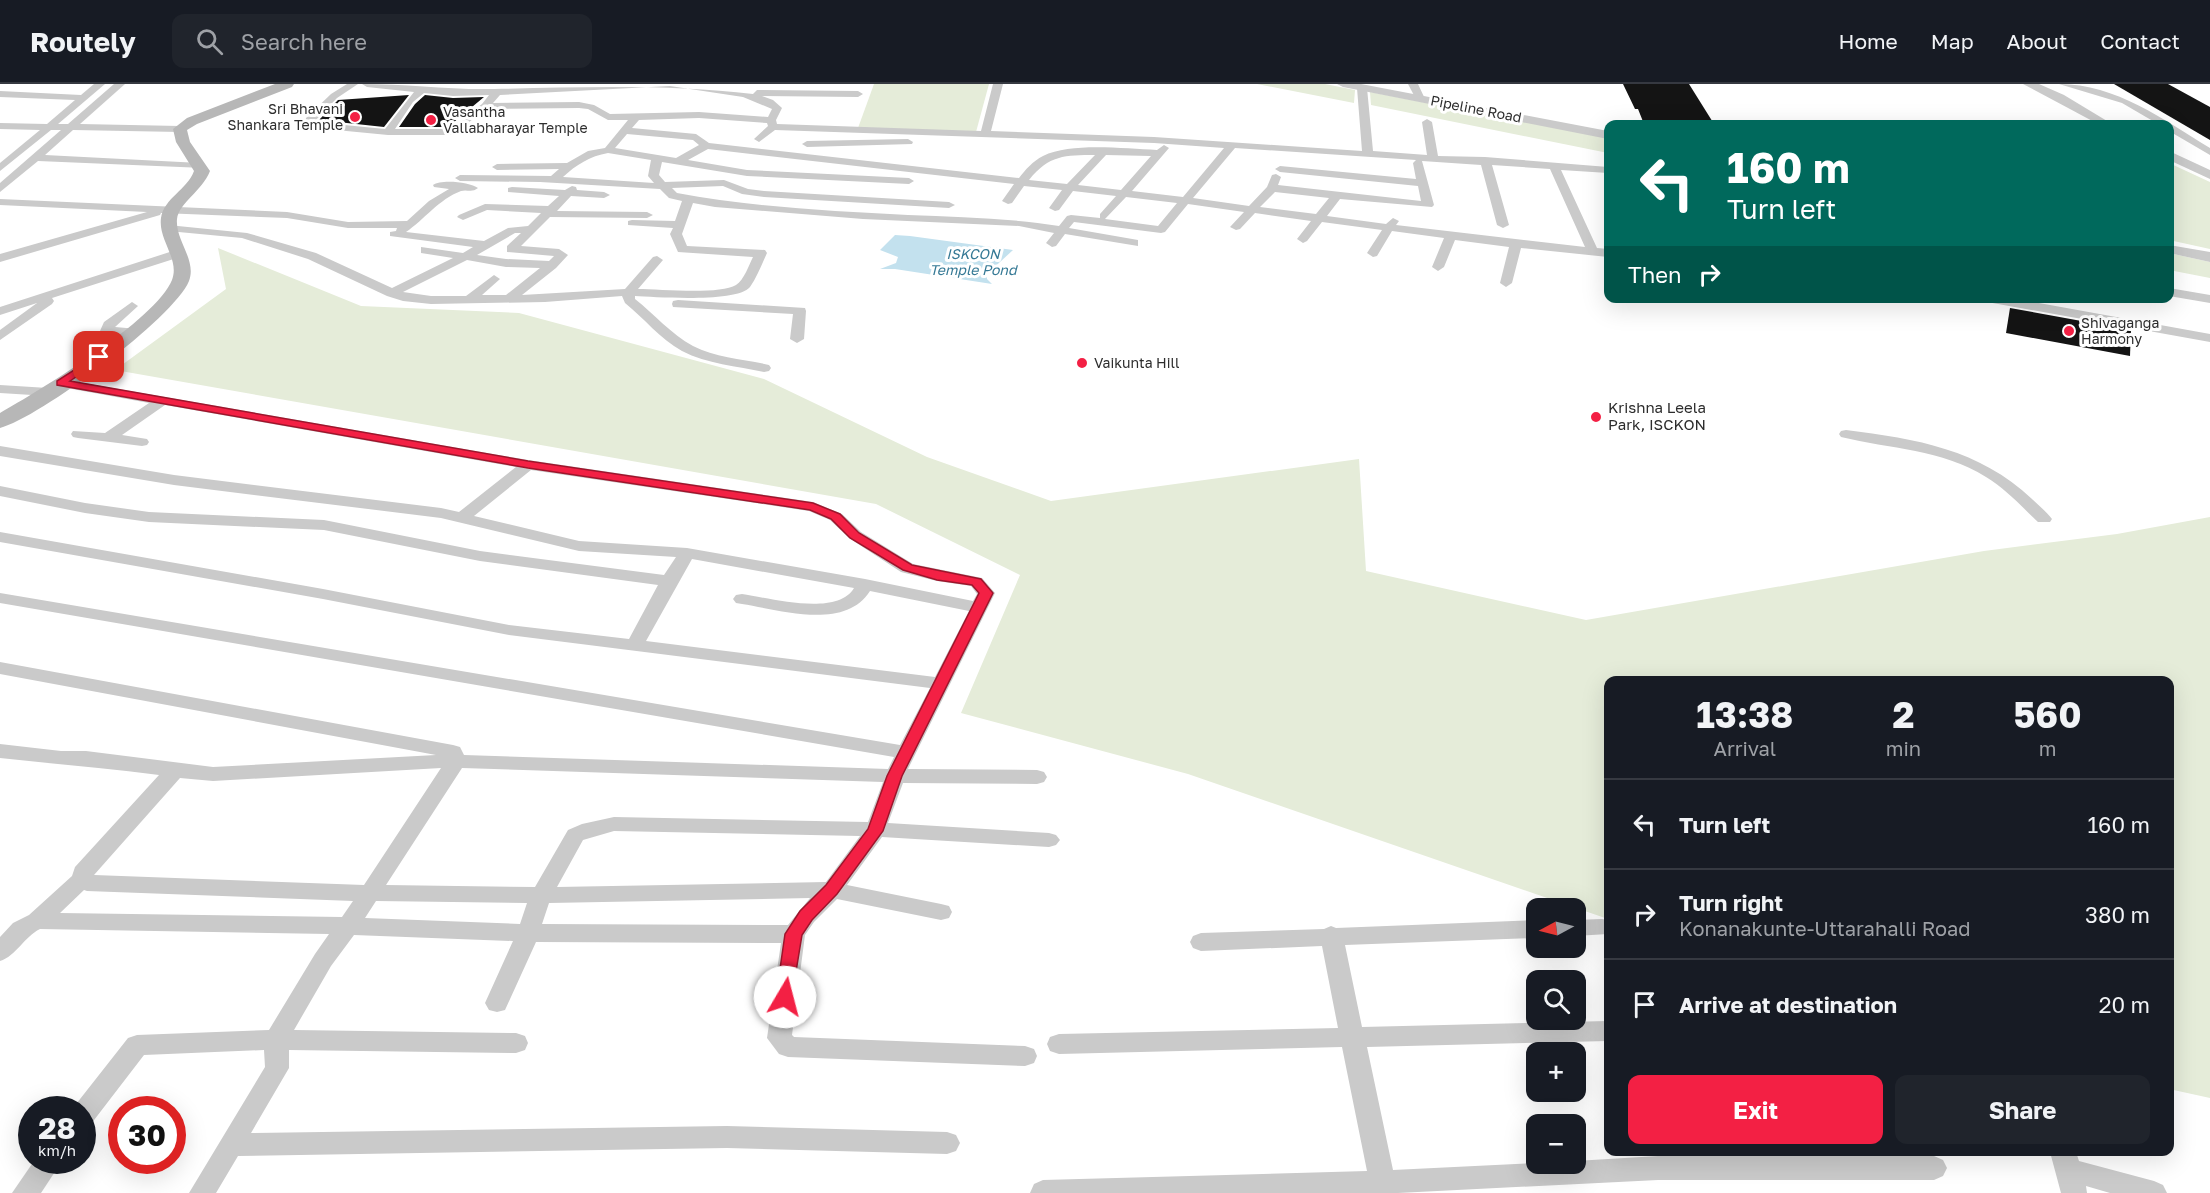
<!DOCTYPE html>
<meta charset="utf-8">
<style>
:root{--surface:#171b24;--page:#20242c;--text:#f1f3f6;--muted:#9ea1a6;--line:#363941;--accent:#f32044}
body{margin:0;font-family:"Golos Text",sans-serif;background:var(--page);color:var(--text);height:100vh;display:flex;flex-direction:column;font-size:22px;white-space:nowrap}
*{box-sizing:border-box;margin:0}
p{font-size:20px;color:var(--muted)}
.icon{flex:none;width:33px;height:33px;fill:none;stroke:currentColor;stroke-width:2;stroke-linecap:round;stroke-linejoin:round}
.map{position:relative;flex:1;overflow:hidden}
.details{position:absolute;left:1604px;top:592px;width:570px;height:480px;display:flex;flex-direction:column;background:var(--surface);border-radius:12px;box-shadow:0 6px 24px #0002}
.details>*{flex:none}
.hud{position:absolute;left:1604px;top:36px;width:570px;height:183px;border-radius:12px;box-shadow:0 6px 24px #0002;background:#00695c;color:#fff;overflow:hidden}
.needle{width:39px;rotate:263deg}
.buttons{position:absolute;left:1526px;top:814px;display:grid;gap:12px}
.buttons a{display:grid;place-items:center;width:60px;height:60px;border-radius:12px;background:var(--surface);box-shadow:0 6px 24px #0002;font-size:30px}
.speed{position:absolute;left:18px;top:1012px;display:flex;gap:12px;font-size:30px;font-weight:700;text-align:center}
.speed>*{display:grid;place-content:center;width:78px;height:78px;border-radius:50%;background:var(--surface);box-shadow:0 6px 24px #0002;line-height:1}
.speed small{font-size:15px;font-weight:400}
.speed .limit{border:9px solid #d22;background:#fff;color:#111}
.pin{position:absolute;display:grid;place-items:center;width:51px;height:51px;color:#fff;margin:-26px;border-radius:12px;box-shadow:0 3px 9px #0006}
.me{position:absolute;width:66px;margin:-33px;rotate:8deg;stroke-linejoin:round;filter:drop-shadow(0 0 4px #0008)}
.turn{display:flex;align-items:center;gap:21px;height:126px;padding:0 24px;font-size:27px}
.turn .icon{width:78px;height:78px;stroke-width:2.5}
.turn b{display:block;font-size:42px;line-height:51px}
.then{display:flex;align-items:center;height:57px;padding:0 24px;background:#0003;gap:12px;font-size:22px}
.eta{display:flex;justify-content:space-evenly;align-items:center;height:102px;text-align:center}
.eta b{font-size:36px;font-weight:700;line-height:42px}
.primary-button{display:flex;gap:12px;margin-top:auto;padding:12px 24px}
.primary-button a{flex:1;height:69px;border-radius:12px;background:var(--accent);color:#fff;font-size:24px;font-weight:700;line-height:69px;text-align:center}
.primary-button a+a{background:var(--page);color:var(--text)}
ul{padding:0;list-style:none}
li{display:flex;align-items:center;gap:18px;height:90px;padding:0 24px;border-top:2px solid var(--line)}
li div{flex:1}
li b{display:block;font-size:22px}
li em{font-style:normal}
header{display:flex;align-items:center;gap:36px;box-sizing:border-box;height:84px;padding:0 30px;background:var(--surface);border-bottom:2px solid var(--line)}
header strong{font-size:28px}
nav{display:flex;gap:33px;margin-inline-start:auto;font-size:21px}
.search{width:420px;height:54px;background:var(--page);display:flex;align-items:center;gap:15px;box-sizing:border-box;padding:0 21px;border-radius:12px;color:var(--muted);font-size:22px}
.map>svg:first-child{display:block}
.green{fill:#e5ecd9}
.water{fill:#c3e1ee}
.building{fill:#141414}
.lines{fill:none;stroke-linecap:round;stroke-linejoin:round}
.minor{fill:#cacaca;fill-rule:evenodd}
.tertiary{fill:#cacaca;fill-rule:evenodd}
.secondary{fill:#b7b7b7;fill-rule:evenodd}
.route{fill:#f32044;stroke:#9e152c;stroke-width:1.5}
.poi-dot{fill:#f32044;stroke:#fff;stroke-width:2}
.labels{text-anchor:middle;stroke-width:6;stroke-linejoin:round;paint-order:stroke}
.far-poi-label{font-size:14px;fill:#2d2d2d;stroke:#fff;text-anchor:start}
.far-street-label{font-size:14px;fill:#2d2d2d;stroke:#fff}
.far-water-label{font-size:14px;font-style:italic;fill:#357995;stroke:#fff}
.poi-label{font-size:15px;fill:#2d2d2d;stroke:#fff;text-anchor:start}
</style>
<header>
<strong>Routely</strong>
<div class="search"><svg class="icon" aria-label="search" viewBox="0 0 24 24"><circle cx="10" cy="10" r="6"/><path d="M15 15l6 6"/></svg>Search here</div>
<nav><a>Home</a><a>Map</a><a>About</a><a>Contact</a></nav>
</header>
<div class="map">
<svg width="2210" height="1109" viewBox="0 0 2210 1109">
<rect width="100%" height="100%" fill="#fff"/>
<g class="green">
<path d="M 874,0 L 989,0 L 976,48 L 858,44 Z"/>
<path d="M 1257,0 L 1325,0 L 1355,6 L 1354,19 Z"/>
<path d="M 1370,8 L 1608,54 L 1608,69 L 1371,21 Z"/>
<path d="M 2169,79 L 2210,98 L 2210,165 L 2169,156 Z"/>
<path d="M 218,164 L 361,222 L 519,229 L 764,295 L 927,373 L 1051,417 L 1359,375 L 1366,487 L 1586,536 L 1984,467 L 2117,450 L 2210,433 L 2210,1014 L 2169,1005 L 2169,597 L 1608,597 L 1608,835 L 1188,690 L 961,629 L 1020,491 L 876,420 L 115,286 L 226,205 Z"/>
<path d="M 2169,169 L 2210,178 L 2210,194 L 2169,186 Z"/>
</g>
<path class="water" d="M 895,151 L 910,152 L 1013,166 L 987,190 L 987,195 L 992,200 L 895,185 L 880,185 L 896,179 L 898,173 L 880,166 Z"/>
<g class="building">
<path d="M 1623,0 L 1689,0 L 1714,40 L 1644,40 L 1638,25 L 1635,25 Z"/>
<path d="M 2114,0 L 2168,0 L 2210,23 L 2210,56 Z"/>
<path d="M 409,11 L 384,43 L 319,36 L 338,16 Z"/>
<path d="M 425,11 L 453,14 L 484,13 L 448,43 L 399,43 L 415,20 Z"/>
<path d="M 2010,224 L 2131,246 L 2130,272 L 2006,249 Z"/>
</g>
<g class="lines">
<g class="minor">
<path d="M 94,0 L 105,0 L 58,40 L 68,40 L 114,0 L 125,0 L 80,40 L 180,42 L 185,45 L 180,48 L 73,46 L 45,71 L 200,79 L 205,82 L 204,84 L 38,77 L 0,108 L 0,99 L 61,46 L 51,46 L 0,87 L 0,79 L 40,46 L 0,45 L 0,39 L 47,40 L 75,16 L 0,13 L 0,7 L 81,11 Z"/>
<path d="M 347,0 L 358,0 L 337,14 L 314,38 L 385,45 L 414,8 L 367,3 L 362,0 C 407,0 450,6 494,5 C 576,3 673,0 753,10 L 757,6 L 858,7 L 863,10 L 858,13 L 762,12 L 773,16 L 782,24 L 776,36 L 777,40 L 981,47 L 993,0 L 1003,0 L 991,47 L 1154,53 L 1362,67 L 1357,4 L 1362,1 L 1367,4 L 1373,67 L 1427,71 L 1422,38 L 1427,35 L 1432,38 L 1438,72 L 1485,73 L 1608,83 L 1608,89 L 1561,86 L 1597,164 L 1608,165 L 1608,173 L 1521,164 L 1512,199 L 1506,203 L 1500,199 L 1509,163 L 1455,156 L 1444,183 L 1438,187 L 1432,183 L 1444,154 L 1392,147 L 1377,172 L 1373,173 L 1367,169 L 1382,146 L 1322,138 L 1307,157 L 1303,159 L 1297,155 L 1311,137 L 1255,129 L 1240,145 L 1236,146 L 1230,143 L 1244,128 L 1188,120 L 1165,148 L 1161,149 L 1074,138 L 1069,144 L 1138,156 L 1138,162 L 1065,150 L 1056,162 L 1052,163 L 1046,159 L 1054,149 L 1019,142 L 863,135 L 715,123 L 693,119 L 682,150 L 687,162 L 765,166 L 767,169 C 762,180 757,193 750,203 C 737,219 656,213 635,212 L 635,215 C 654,230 671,250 693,262 C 716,274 744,275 769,281 L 771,284 L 769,287 L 764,288 C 737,282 707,280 682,267 C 660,255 644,234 625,219 L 622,212 L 545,218 L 431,220 L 403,217 L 387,212 L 308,175 L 242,154 L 168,147 L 162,144 L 168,141 L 247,149 L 316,169 L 392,204 L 453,174 L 421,169 L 421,163 L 463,169 L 473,163 L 390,152 L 390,148 L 396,147 L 397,144 L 348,144 L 287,134 L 161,129 L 160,131 L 0,178 L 0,170 L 147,128 L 0,121 L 0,115 L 287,128 L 348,138 L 407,137 L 429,117 L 449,105 L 434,103 L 433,101 C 441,95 470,98 478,104 C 472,109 467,105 461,107 C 439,115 424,136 406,148 L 484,157 L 508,144 L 528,142 L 541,129 L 487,126 L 463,136 L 457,133 L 459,131 L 485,120 L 548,122 L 559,112 L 508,108 L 508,104 L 512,103 L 565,106 L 572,102 L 576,103 L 577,106 L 604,108 L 610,111 L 604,114 L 571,112 L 557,127 L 647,128 L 653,131 L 647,134 L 550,133 L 521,162 L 559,165 L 568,171 L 556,184 L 522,211 L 625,205 L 653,173 L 657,172 L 663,176 L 638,205 C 659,205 720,211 736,201 C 744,196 749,181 753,173 L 678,168 L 670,150 L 673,144 L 628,141 L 628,137 L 632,136 L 675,137 L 682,117 L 669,114 L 660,105 L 540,98 L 460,97 L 455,94 L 460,91 L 551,92 L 559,85 L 497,86 L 492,83 L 497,80 L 567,79 L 588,67 L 605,64 L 628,36 L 608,36 L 588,25 L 579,24 L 487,25 L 451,51 L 388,51 L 305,43 L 306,34 L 331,10 ZM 670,2 L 743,13 L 772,25 L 768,33 L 699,28 L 610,30 L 594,21 L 579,18 L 493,19 L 500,11 ZM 424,9 L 453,12 L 489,11 L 482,20 L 449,45 L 395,45 L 413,18 ZM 699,34 L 767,39 L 768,42 L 754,55 L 759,58 L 775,46 L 1154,59 L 1224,64 L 1183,113 L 1132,107 L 1169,64 L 1164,61 L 1157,66 C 1124,65 1072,58 1043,72 C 1033,77 1025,86 1019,94 L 709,59 L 696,50 L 632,44 L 639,36 ZM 627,50 L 693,56 L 699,61 L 676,74 L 615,64 ZM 1235,64 L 1416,76 L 1413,79 L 1416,95 L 1280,82 L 1275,85 L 1280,88 L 1418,102 L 1421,117 L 1278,101 L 1281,93 L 1276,90 L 1272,91 L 1267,103 L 1249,122 L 1193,114 ZM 708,65 L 1014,100 L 1002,117 L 1008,120 L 1012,119 L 1024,102 L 1062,106 L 1049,124 L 1055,127 L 1059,126 L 1073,107 L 1116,112 L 1100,130 L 1100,134 L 1071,131 L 1067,132 L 1059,142 C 1009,134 959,133 908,131 C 831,127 750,123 677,109 L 672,104 L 723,102 L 742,110 L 764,113 L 949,124 L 955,121 L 949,118 L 764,107 L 748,105 L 724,96 L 665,98 L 659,91 L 662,78 L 747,92 L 909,100 L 914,97 L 909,94 L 747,86 L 688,76 ZM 608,69 L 651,76 L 648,92 L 654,99 L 563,93 C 576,81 590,72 608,69 ZM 1095,71 L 1067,100 L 1029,96 C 1049,71 1065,71 1095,71 ZM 1106,71 L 1151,72 L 1121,106 L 1078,101 ZM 1422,77 L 1481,81 L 1497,141 L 1503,144 L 1509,141 L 1492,81 L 1550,85 L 1585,163 L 1396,141 L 1399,137 L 1393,134 L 1386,140 L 1327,132 L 1340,115 L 1432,123 L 1434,121 ZM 1275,108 L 1329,114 L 1316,130 L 1260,123 ZM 1126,113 L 1177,119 L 1158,142 L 1105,135 ZM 515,149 L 521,149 L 507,162 L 507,168 L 554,172 L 549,177 L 506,175 L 477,171 ZM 467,176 L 506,183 L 540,184 L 506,211 L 482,211 L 500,195 L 494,191 L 466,212 L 431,212 L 403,208 Z"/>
<path d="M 1408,0 L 1418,0 L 1425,15 L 1423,17 L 1417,17 Z"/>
<path d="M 2059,0 C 2116,0 2164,36 2210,64 L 2210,71 L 2169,47 L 2169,40 L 2158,40 L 2122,19 Z"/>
<path d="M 908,55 L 913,58 L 912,60 L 807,63 L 802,60 L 807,57 Z"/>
<path d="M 179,165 L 183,166 L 183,172 L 52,214 L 54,217 L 52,220 L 0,256 L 0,246 L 37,219 L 0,231 L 0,223 Z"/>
<path d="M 2169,204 L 2210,211 L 2210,219 L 2169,212 Z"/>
<path d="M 1981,214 L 2011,214 L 2210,250 L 2210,258 L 1987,218 Z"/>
<path d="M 678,216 L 805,224 L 806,227 L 804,255 L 797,259 L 790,255 L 793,230 L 673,223 L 672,220 L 673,217 Z"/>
<path d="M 132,218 L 138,222 L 115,243 L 138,245 L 140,248 L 138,251 L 102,250 L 100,247 L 104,238 Z"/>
<path d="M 61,295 L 528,376 L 813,418 L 842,430 L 861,448 L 913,480 L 982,494 L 995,509 L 908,685 L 1037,686 L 1044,688 L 1047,693 L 1044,698 L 1037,700 L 903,699 L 888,739 L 1049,749 L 1056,751 L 1060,756 L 1056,761 L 1049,763 L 882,753 L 847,801 L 941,820 L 949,822 L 952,828 L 949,834 L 941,836 L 837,815 L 814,838 L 805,851 L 792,951 L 794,953 L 1025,962 L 1034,965 L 1037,972 L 1034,979 L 1025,982 L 788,973 L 779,970 L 767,954 L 781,859 L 536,858 L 505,926 L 497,928 L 489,926 L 485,919 L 513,857 L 354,851 L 331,882 L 294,946 L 516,949 L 525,952 L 528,959 L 525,966 L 516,969 L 289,966 L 289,984 L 251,1049 L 727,1042 L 947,1048 L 956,1051 L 960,1059 L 956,1067 L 947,1070 L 727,1064 L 238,1072 L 216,1109 L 189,1109 L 265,983 L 264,966 L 144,971 L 91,1040 L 82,1043 L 82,1026 L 72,1026 L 73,1024 L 128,954 L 137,951 L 269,946 L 315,870 L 329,850 L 40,845 C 24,853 16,872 0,877 L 0,853 L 13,839 L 29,831 L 72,792 L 75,783 L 159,691 C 106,684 53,680 0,674 L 0,660 L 61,667 L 86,667 L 213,683 L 436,671 L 0,590 L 0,578 L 453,661 L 460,663 L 464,671 L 888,685 L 894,673 L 0,519 L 0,509 L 900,661 L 930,604 L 509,551 L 323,515 L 0,458 L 0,448 L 323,505 L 509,541 L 629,555 L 658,501 L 480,477 L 324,446 L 149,438 L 85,429 L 0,412 L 0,402 L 85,419 L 149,428 L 324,436 L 480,467 L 664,491 L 676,473 L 579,467 L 441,434 L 174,401 L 0,372 L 0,362 L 174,391 L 441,424 L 459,428 L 516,383 L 165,321 L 122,351 L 147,355 L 149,358 L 147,361 L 142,362 L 78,354 L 73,353 L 71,350 L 73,347 L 105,349 L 149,319 L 56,302 L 54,299 ZM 531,386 L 809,427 L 830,436 L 849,454 L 901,488 L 937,497 L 971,502 L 977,510 L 973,517 L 865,495 L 687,464 L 579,457 L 474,432 ZM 692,475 L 854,504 C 837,533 770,514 742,510 L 736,511 L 733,515 L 736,519 L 742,520 C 780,526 845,547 870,507 L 969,527 L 935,593 L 646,557 ZM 441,684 L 364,801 L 94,791 L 180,694 L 213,697 ZM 462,684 L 883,698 L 868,738 L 614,733 L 582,740 L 568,746 L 535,803 L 386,801 ZM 614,747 L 860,752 L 826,798 L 557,803 L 583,756 ZM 84,806 L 87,807 L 353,817 L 342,833 L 60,829 ZM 810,814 L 788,841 L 542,840 L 549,819 ZM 376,817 L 527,819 L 520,840 L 365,834 Z"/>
<path d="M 0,301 L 48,304 L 55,308 L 48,312 L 0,309 Z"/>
<path d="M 1846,346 C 1917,355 1979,365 2032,415 C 2039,422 2047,428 2052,435 L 2050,438 L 2038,438 C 2022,423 2006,405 1986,393 C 1942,365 1890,365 1841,353 L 1839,350 L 1841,347 Z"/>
<path d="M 1602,835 L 1608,836 L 1608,850 L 1575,852 L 1575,836 Z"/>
<path d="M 1536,836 L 1536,854 L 1345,861 L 1362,943 L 1608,937 L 1608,957 L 1367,963 L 1393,1086 L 1536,1079 L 1575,1080 L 1575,1077 L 1658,1072 L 1934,1072 L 1943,1076 L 1947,1084 L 1943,1092 L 1934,1096 L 1658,1096 L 1398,1109 L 1030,1109 L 1034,1100 L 1043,1096 L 1367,1087 L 1342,963 L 1059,970 L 1050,967 L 1047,960 L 1050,953 L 1059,950 L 1338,944 L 1322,862 L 1201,867 L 1193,864 L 1190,858 L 1193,852 L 1201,849 L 1324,845 L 1331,842 L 1336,844 Z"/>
<path d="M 2050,1068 L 2076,1068 L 2079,1077 L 2154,1097 L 2163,1101 L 2167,1109 L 2110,1109 L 2086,1102 L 2087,1109 L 2061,1109 Z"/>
<path d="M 34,1077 L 62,1077 L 41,1109 L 12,1109 Z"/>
</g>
<g class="tertiary">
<path d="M 1337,0 L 1361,0 L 1608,47 L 1608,55 L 1343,3 Z"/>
<path d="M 2023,0 L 2039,0 L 2064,11 L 2112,40 L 2098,40 Z"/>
<path d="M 2169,67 L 2210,86 L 2210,95 L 2169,76 Z"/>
<path d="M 2169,161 L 2210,168 L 2210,178 L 2169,169 Z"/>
</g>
<path class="secondary" d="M 275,0 L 294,0 L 292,3 L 197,40 L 187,46 L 190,58 L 210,87 C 202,107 179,119 177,135 C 175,156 197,176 189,197 C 174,234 39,334 0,344 L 0,329 C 39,307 156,236 172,196 C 180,175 158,156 161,134 C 164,114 187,106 194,87 L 176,58 L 173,45 L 187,34 Z"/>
</g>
<path class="route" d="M 99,270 L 105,273 L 103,275 L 70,297 L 528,377 L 813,419 L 840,430 L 859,449 L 912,481 L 981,495 L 993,509 L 902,692 L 883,747 L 837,810 L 812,836 L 802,851 L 791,918 L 785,920 L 779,918 L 776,913 L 785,850 L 800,827 L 826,801 L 868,745 L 887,692 L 979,509 L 972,501 L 937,496 L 903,486 L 850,454 L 831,435 L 810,426 L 528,384 L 57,301 L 57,297 Z"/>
<g class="poi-dot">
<circle cx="355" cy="33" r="6"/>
<circle cx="431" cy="36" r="6"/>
<circle cx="2069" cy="247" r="6"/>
<circle cx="1082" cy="279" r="6"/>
<circle cx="1596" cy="333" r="6"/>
</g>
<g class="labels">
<g class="far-poi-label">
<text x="343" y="30" text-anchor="end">Sri Bhavani<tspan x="343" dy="16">Shankara Temple</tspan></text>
<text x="443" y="33">Vasantha<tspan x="443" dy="16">Vallabharayar Temple</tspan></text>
<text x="2081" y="244">Shivaganga<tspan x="2081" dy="16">Harmony</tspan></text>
<text x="1094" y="284">Vaikunta Hill</text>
</g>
<g class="far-street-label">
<text transform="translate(1476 25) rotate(11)" y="5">Pipeline Road</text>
</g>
<g class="far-water-label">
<text x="973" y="175">ISKCON<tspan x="973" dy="16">Temple Pond</tspan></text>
</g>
<g class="poi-label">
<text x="1608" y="329">Krishna Leela<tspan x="1608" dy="17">Park, ISCKON</tspan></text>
</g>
</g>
</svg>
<div class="buttons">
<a><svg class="needle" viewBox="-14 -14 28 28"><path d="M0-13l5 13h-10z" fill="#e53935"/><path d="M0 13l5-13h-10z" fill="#9ea1a6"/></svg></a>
<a><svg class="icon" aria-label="search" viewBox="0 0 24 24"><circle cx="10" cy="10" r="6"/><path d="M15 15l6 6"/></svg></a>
<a>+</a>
<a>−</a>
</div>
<div class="speed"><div>28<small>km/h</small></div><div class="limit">30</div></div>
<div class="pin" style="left:99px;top:273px;background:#d93025"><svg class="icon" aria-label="arrive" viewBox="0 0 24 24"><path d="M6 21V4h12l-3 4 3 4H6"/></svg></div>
<svg class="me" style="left:785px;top:913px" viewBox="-20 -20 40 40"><circle r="19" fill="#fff"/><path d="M0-13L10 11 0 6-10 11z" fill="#f32044"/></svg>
<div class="hud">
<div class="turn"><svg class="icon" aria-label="left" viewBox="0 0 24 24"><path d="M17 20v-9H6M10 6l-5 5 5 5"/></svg><div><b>160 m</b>Turn left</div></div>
<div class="then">Then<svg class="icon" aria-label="right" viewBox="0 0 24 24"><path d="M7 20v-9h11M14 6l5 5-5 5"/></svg></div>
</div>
<section class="details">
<div class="eta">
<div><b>13:38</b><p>Arrival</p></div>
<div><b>2</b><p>min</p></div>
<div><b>560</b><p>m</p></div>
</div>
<ul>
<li><svg class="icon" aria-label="left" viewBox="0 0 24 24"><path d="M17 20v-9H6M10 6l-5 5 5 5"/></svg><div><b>Turn left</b></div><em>160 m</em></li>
<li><svg class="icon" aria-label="right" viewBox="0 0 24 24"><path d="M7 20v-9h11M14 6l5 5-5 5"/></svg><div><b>Turn right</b><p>Konanakunte-Uttarahalli Road</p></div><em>380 m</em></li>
<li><svg class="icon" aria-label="arrive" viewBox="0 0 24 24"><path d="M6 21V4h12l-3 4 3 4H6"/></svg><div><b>Arrive at destination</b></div><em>20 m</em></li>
</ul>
<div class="primary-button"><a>Exit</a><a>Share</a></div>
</section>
</div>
